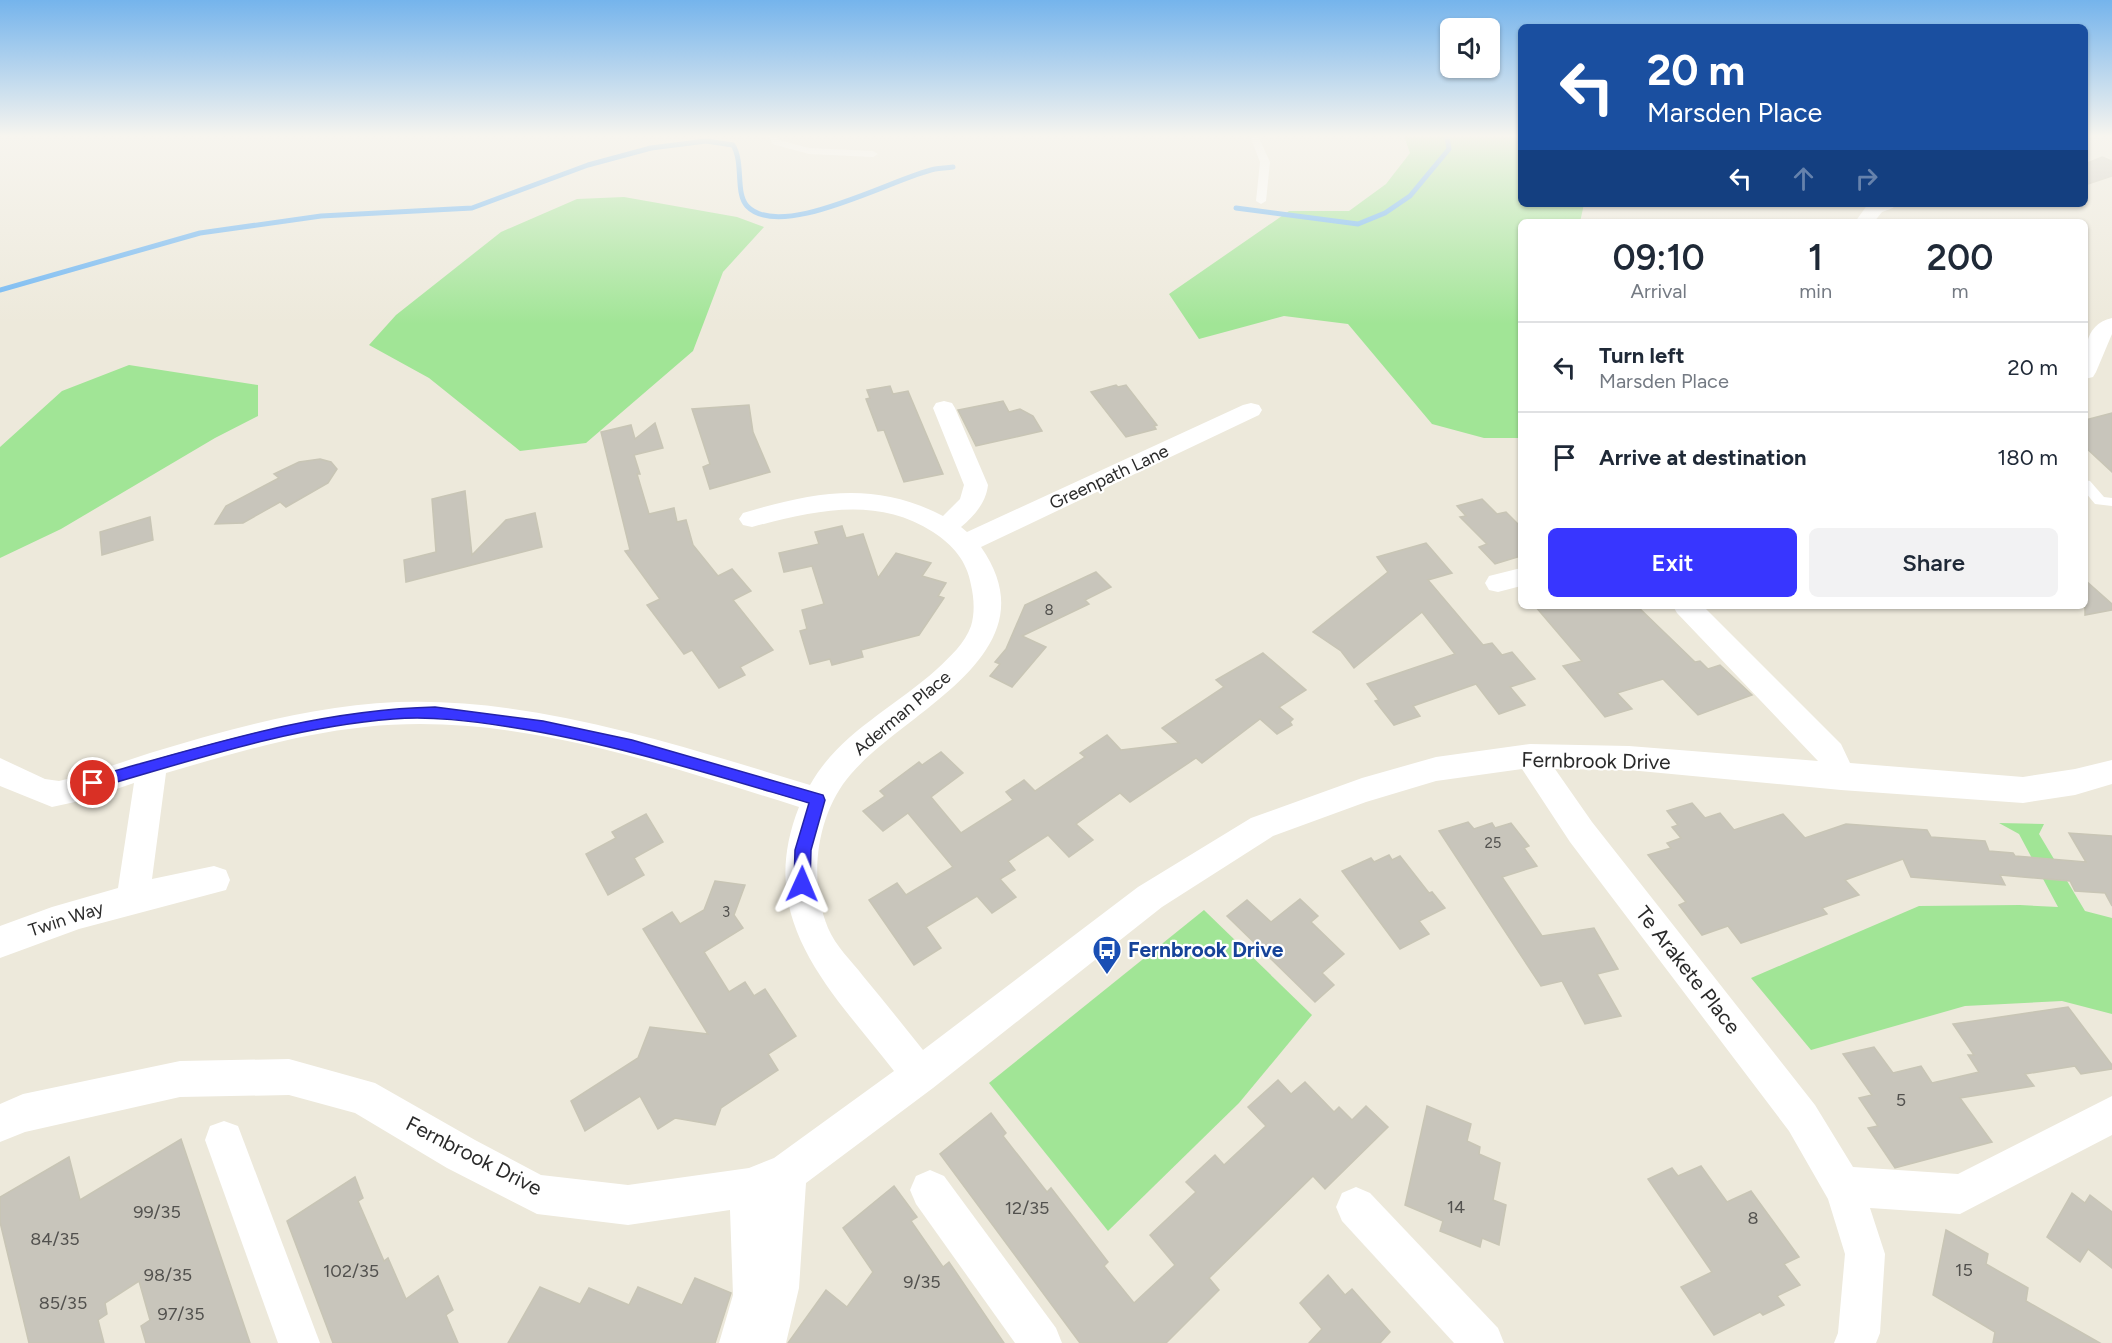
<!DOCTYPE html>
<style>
:root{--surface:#fff;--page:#f2f2f3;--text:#1f2937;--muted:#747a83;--line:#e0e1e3;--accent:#3836ff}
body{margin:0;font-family:Figtree,sans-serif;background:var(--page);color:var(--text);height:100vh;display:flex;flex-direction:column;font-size:22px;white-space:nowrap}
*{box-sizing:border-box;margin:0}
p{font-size:20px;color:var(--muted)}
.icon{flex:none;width:33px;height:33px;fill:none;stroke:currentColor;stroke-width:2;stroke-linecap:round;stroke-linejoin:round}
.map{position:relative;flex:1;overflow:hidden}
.panel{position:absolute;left:1518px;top:219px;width:570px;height:390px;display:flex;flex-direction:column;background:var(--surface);border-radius:9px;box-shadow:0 2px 4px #0004}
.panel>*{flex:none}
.top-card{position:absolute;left:1518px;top:24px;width:570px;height:183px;border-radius:9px;box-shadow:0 2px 4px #0004;background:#1a4fa0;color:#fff;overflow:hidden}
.fabs{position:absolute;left:1440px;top:18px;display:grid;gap:12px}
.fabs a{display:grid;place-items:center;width:60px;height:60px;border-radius:9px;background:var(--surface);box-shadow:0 2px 4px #0004;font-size:30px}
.pin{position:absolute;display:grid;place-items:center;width:51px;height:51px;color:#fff;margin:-26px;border:3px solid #fff;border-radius:50%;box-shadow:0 2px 6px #0007}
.me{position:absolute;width:66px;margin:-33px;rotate:1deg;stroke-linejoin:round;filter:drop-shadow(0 0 4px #0008)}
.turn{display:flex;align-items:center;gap:21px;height:126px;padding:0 30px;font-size:27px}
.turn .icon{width:78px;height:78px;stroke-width:2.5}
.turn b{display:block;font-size:42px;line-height:51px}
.lanes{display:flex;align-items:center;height:57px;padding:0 30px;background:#0003;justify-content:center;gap:30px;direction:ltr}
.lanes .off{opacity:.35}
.eta{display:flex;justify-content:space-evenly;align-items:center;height:102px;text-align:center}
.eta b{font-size:36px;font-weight:600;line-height:42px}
.cta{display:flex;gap:12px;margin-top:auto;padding:12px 30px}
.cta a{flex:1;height:69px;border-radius:9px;background:var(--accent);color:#fff;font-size:24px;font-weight:600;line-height:69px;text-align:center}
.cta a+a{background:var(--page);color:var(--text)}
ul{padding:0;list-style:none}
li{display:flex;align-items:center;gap:18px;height:90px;padding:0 30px;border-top:2px solid var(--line)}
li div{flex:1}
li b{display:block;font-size:22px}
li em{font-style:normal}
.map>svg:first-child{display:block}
.green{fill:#a1e596}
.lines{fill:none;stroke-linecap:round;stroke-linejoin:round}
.stream{stroke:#6ab4f3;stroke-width:5}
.building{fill:#c8c5bb;stroke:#c8c5b5;stroke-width:1.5}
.lane{fill:#fff;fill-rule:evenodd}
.street{fill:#fff;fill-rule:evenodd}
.route{fill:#3836ff;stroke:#2423a6;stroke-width:1.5}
.labels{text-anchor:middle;stroke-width:4.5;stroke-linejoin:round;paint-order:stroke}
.number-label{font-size:15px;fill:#52514e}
.street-label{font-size:18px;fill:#2a2a2a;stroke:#fff}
.near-number-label{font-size:18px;fill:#52514e}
.near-street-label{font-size:21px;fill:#2a2a2a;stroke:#fff}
.near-transit-label{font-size:21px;font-weight:bold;fill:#164399;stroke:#fff;text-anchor:start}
</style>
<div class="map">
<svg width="2112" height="1343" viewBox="0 0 2112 1343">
<rect width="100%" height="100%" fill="#ede9db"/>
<g class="green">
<path d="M 1404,136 L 1521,136 L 1521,204 L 1584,204 L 1580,222 L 1521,222 L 1521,438 L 1484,438 L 1432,424 L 1348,324 L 1284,316 L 1199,339 L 1169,294 L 1289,211 L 1349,211 L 1386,184 L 1410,153 Z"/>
<path d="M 624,197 L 737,217 L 764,227 L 723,272 L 693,351 L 586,443 L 520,451 L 429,378 L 369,345 L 396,315 L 501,232 L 577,199 Z"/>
<path d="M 129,365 L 258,385 L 258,416 L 215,438 L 61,529 L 0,558 L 0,447 L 62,391 Z"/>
<path d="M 1999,823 L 2044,824 L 2039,834 L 2085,911 L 2112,918 L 2112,1014 L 2062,1001 L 1965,1006 L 1811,1050 L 1751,978 L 1919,906 L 2020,905 L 2058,907 L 2019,834 Z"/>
<path d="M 1204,910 L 1312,1015 L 1239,1103 L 1108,1231 L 989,1083 Z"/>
</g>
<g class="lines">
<g class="stream">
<path d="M 1236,208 L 1358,224 L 1385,213 L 1410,196 L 1449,149 L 1447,136"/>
<path d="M 0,290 L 200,233 L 321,216 L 472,208 L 588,165 L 651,148 L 706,141 L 733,145 C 744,163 735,193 747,206 C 781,242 895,177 935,169 C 941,168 947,168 953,167"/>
</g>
</g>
<g class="building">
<path d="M 2102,157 L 2112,161 L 2112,176 L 2085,185 L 2085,164 Z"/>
<path d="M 1116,385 L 1118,387 L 1126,385 L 1157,425 L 1154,426 L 1156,429 L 1126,437 L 1091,392 Z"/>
<path d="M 890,386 L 893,394 L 908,391 L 943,474 L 904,482 L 884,430 L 878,431 L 866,399 L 870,398 L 867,390 Z"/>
<path d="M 1003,401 L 1009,412 L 1020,409 L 1033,416 L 1042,431 L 976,446 L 958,410 Z"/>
<path d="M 749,405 L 753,432 L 770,472 L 710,489 L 703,467 L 710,464 L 692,409 Z"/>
<path d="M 2112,413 L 2112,472 L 2085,447 L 2085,420 Z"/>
<path d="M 655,423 L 663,448 L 634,455 L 640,474 L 637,474 L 649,514 L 674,508 L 677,522 L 686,520 L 693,545 L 718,576 L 732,569 L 751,591 L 733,600 L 773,650 L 740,667 L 745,675 L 719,688 L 692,650 L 684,654 L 647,605 L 660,599 L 625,551 L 630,550 L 601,432 L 631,425 L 635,439 Z"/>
<path d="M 320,459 L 331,462 L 337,469 L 328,483 L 286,507 L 280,502 L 243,523 L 215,524 L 226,506 L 279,478 L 274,474 L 299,462 Z"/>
<path d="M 465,491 L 472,555 L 506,520 L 535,513 L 542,547 L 406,582 L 404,560 L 436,552 L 432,499 Z"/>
<path d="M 1482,499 L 1497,514 L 1506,512 L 1521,527 L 1521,556 L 1495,564 L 1479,547 L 1487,544 L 1460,517 L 1466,516 L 1457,506 Z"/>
<path d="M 150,517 L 153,540 L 102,555 L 100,532 Z"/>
<path d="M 842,526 L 846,538 L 863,534 L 878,578 L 896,553 L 931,563 L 922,576 L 946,583 L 938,596 L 944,598 L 919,635 L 861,650 L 863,657 L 832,665 L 830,659 L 810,664 L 800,631 L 807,629 L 802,610 L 824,604 L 812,566 L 784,572 L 779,553 L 819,544 L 815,532 Z"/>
<path d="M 1426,543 L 1452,573 L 1428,580 L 1483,645 L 1492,643 L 1502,655 L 1512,652 L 1535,679 L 1510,687 L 1525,705 L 1499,714 L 1476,684 L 1413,706 L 1420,716 L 1394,725 L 1375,701 L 1379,700 L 1367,684 L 1455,654 L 1422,612 L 1354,668 L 1341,651 L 1313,632 L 1388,572 L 1377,557 Z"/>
<path d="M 1096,572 L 1111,587 L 1085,600 L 1089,604 L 1022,636 L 1046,647 L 1012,687 L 990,676 L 1000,664 L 995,662 L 1006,649 L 1025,605 Z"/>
<path d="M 2085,580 L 2112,604 L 2112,610 L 2085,615 Z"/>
<path d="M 1535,606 L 1637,606 L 1695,662 L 1700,661 L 1708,669 L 1720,665 L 1752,695 L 1698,715 L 1663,679 L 1617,693 L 1632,709 L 1605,717 L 1563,666 L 1582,661 Z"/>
<path d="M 1263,653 L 1306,690 L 1279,707 L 1293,719 L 1290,722 L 1292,725 L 1277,734 L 1260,719 L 1202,763 L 1196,758 L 1130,802 L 1120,793 L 1076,824 L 1093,840 L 1069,857 L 1048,835 L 1008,861 L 1015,870 L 1000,879 L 1016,897 L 992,913 L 977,896 L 926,927 L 941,948 L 914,965 L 869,900 L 897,883 L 906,895 L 953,867 L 908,813 L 883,831 L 863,811 L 885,796 L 880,791 L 919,762 L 922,765 L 941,752 L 963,773 L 931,797 L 961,833 L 1013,800 L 1006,792 L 1024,780 L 1035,791 L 1085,757 L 1080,753 L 1107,735 L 1121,750 L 1179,743 L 1162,728 L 1224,687 L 1216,680 Z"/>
<path d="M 1692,803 L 1705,818 L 1720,813 L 1734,830 L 1783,814 L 1805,838 L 1846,824 L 1927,830 L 1931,837 L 1985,841 L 1989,851 L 2013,853 L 2015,856 L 2086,862 L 2069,833 L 2112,836 L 2112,906 L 2105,893 L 2075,891 L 2070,881 L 2000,875 L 2005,885 L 1911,877 L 1903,859 L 1845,880 L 1859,895 L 1822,908 L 1827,914 L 1741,943 L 1728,926 L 1702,935 L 1679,905 L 1686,902 L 1648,855 L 1671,848 L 1667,843 L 1681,838 L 1672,827 L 1678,825 L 1667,811 Z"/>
<path d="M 646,814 L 663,842 L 634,858 L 644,875 L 608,895 L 586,854 L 616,838 L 612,832 Z"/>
<path d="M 1468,822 L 1474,829 L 1492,823 L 1495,828 L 1511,823 L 1529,846 L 1524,848 L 1537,866 L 1502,877 L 1542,936 L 1594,928 L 1618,969 L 1597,974 L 1621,1016 L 1585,1024 L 1562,981 L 1541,986 L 1439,831 Z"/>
<path d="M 1389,855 L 1392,860 L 1400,856 L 1429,893 L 1432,892 L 1445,908 L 1419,921 L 1429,934 L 1400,949 L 1342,871 L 1371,858 L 1374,862 Z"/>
<path d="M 715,881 L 745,885 L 734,915 L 743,928 L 704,952 L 729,992 L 745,982 L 754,996 L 765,989 L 796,1036 L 768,1054 L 778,1070 L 721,1108 L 715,1125 L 675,1118 L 658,1129 L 640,1096 L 585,1131 L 571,1101 L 638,1058 L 650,1027 L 708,1034 L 643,929 L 672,912 L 680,924 L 704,910 Z"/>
<path d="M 1300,899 L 1318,916 L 1311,922 L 1344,954 L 1322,973 L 1334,985 L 1315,1002 L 1227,916 L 1247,900 L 1271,922 Z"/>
<path d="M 2068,1007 L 2112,1065 L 2112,1069 L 2081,1074 L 2075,1066 L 2025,1074 L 2034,1086 L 1960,1098 L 1992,1142 L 1895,1168 L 1868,1128 L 1878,1126 L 1859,1098 L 1872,1095 L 1843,1054 L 1874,1047 L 1893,1073 L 1921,1066 L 1932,1083 L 1979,1072 L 1968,1055 L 1974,1055 L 1953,1024 Z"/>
<path d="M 1278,1080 L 1291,1094 L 1305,1082 L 1334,1112 L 1339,1107 L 1352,1120 L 1366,1106 L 1388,1127 L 1325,1189 L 1313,1176 L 1209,1278 L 1219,1290 L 1166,1343 L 1080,1343 L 940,1154 L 991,1113 L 1006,1133 L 1003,1136 L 1047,1192 L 1051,1188 L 1108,1262 L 1104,1266 L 1134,1303 L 1175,1265 L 1150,1235 L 1196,1192 L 1186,1182 L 1215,1155 L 1224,1165 L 1266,1126 L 1248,1107 Z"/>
<path d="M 1427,1106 L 1471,1124 L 1467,1141 L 1480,1147 L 1479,1154 L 1500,1163 L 1493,1200 L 1506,1205 L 1499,1245 L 1482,1238 L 1480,1247 L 1440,1231 L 1443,1221 L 1405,1205 Z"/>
<path d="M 181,1139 L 250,1343 L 146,1343 L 141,1326 L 150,1320 L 139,1281 L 105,1303 L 107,1314 L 98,1320 L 104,1343 L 29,1343 L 0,1222 L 0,1197 L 69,1157 L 80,1200 Z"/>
<path d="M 1701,1166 L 1727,1202 L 1751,1191 L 1799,1257 L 1784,1264 L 1800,1285 L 1777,1296 L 1784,1305 L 1763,1315 L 1760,1312 L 1714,1335 L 1681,1287 L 1712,1272 L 1648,1179 L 1672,1168 L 1678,1176 Z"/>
<path d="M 355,1177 L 363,1198 L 358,1201 L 384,1261 L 388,1258 L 406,1299 L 438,1276 L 453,1310 L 446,1315 L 458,1343 L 333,1343 L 287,1221 Z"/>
<path d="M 894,1186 L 917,1217 L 911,1221 L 943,1267 L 949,1262 L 1004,1343 L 788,1343 L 826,1290 L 847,1307 L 873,1272 L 843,1228 Z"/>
<path d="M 2072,1193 L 2085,1203 L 2090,1195 L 2112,1212 L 2112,1268 L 2088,1249 L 2080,1262 L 2047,1237 Z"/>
<path d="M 1946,1230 L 1988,1254 L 1986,1264 L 2028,1288 L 2026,1301 L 2100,1343 L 1993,1343 L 1995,1332 L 1933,1295 Z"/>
<path d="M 1328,1275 L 1345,1295 L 1352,1289 L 1390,1332 L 1380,1343 L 1309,1343 L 1322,1329 L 1300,1303 Z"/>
<path d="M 695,1278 L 731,1293 L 715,1343 L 508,1343 L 540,1287 L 580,1304 L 589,1288 L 629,1305 L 638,1287 L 682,1305 Z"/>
</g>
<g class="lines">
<g class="lane">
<path d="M 769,136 L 777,136 L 779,140 L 809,148 L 873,151 L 878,154 L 873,157 L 809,154 L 772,144 Z"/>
<path d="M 1250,136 L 1258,136 L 1270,162 L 1266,201 L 1261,204 L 1256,201 L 1260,162 Z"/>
<path d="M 2085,480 L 2090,481 L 2104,497 L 2112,498 L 2112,506 L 2095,504 L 2085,492 Z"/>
</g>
<g class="street">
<path d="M 1868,204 L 1895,204 L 1893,208 L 1882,212 L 1874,222 L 1855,222 Z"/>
<path d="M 2112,318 L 2112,334 L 2096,372 L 2093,377 L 2085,379 C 2085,354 2082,325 2112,318 Z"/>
<path d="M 944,401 L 952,403 L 955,408 L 988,485 C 986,503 974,516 961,527 L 967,532 L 1243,405 L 1251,403 L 1259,405 L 1262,410 L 1259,415 L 981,547 C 1055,653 906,710 851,774 C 816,814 808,880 828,928 C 836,947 851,960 863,976 C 883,1000 903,1025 923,1050 L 1138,887 L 1251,818 L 1362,778 L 1436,757 L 1530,744 L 1629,746 L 1818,761 L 1677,613 L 1673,606 L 1703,606 L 1841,744 L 1850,763 L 2023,777 L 2075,769 L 2112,760 L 2112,784 L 2075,795 L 2023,803 L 1841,790 L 1629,770 L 1555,769 L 1592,822 L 1815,1105 L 1853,1167 L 1958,1174 L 2112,1096 L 2112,1135 L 1960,1214 L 1870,1208 L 1885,1254 L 1880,1333 L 1876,1343 L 1834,1343 L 1838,1333 L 1845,1254 L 1828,1199 L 1789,1131 L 1570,842 L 1522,769 L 1436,781 L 1366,802 L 1273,836 L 1162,907 L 933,1088 L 806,1183 L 799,1288 L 786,1343 L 719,1343 L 733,1295 L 730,1210 L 628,1225 L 537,1214 L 447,1168 L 355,1113 L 289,1095 L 180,1097 L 25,1132 L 0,1142 L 0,1104 L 23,1094 L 180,1061 L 289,1059 L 375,1083 L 475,1140 L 541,1175 L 628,1185 L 749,1168 L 774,1158 L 894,1071 C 830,989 754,920 799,807 C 661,764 512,711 365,727 C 297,734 231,754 166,773 L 152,879 L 214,866 L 226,870 L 230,880 L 226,890 L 79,929 L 0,958 L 0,926 L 52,907 L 118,888 L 134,783 L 84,800 L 52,807 L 0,786 L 0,758 L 45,779 L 59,781 C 90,774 119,763 150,753 C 210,735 272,717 335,708 C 496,683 657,739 810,785 C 839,733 894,708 937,669 C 950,657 965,643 971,626 C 975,613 974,598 971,585 C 967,561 953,545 933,532 C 876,495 813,511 752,527 L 743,525 L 739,519 L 743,513 C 814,492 874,480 943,516 L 960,499 L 964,485 L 933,408 L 936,403 Z"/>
<path d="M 1521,568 L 1521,586 L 1498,592 L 1489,590 L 1485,583 L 1489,576 Z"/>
<path d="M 224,1121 L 238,1126 L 320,1343 L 278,1343 L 205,1140 L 210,1126 Z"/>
<path d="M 930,1170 L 944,1176 L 1056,1328 L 1062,1343 L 1015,1343 L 916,1204 L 910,1190 L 916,1176 Z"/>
<path d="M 1356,1187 L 1370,1193 L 1498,1328 L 1504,1343 L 1454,1343 L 1342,1221 L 1336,1207 L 1342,1193 Z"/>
</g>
</g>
<linearGradient id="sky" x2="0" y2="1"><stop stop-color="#75b4ec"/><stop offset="0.42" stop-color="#f7f5ef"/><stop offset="1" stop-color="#f7f5ef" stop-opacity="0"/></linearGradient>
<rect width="2112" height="324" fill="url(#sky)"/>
<path class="route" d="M 435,707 L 543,721 L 632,740 L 823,795 L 825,800 L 811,850 L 810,884 L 808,889 L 802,891 L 797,889 L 794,884 L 795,850 L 809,803 C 710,774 612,743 510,727 C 471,721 432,716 393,719 C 290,727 191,761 93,789 L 88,787 L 86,783 L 88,778 L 93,777 C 208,745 315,710 435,707 Z"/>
<defs>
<g id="bus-pin" transform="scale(1.5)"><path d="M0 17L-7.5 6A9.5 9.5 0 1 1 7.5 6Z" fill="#1a4fb4" stroke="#fff"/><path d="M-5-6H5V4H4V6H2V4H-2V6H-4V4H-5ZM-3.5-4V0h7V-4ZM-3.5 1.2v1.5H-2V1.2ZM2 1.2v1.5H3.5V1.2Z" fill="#fff"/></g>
</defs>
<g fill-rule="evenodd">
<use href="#bus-pin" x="1107" y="950"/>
</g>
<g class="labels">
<g class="number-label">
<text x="1049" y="615">8</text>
<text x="1493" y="848">25</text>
<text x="726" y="917">3</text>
</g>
<g class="street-label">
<text transform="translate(1109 477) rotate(-25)" y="6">Greenpath Lane</text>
<text transform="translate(902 713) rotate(-40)" y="6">Aderman Place</text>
<text transform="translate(66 919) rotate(-18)" y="6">Twin Way</text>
</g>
<g class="near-number-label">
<text x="1901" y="1106">5</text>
<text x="1456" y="1213">14</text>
<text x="1027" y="1214">12/35</text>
<text x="157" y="1218">99/35</text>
<text x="1753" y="1224">8</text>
<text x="55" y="1245">84/35</text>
<text x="1964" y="1276">15</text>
<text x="351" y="1277">102/35</text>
<text x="168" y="1281">98/35</text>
<text x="922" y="1288">9/35</text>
<text x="63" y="1309">85/35</text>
<text x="181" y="1320">97/35</text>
</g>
<g class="near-street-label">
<text transform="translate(1596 761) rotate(1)" y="7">Fernbrook Drive</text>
<text transform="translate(1688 970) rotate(52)" y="7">Te Arakete Place</text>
<text transform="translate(474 1156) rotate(27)" y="7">Fernbrook Drive</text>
</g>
<g class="near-transit-label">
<text x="1128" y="957">Fernbrook Drive</text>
</g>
</g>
</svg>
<div class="fabs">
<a><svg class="icon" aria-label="sound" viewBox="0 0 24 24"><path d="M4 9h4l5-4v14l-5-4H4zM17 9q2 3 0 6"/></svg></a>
</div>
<div class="pin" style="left:93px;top:783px;background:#d93025"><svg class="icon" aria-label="arrive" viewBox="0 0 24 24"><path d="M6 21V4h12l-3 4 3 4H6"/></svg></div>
<svg class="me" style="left:802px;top:884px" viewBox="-20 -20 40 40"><path d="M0-17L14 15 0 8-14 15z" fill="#3836ff" stroke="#fff" stroke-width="4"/></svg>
<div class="top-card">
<div class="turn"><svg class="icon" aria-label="left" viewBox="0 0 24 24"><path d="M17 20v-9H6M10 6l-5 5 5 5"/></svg><div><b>20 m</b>Marsden Place</div></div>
<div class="lanes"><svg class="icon" aria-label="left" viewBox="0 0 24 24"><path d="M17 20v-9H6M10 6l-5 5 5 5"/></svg><svg class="icon off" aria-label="ahead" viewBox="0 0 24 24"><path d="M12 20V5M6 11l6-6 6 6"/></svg><svg class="icon off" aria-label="right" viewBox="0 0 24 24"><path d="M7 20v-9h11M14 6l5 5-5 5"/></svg></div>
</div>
<section class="panel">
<div class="eta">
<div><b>09:10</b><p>Arrival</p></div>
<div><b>1</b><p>min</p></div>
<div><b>200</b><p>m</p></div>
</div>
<ul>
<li><svg class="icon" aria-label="left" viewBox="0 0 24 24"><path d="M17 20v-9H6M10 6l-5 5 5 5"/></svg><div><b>Turn left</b><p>Marsden Place</p></div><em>20 m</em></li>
<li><svg class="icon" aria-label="arrive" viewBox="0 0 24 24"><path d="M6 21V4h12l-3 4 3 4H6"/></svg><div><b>Arrive at destination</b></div><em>180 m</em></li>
</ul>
<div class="cta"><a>Exit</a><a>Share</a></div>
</section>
</div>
